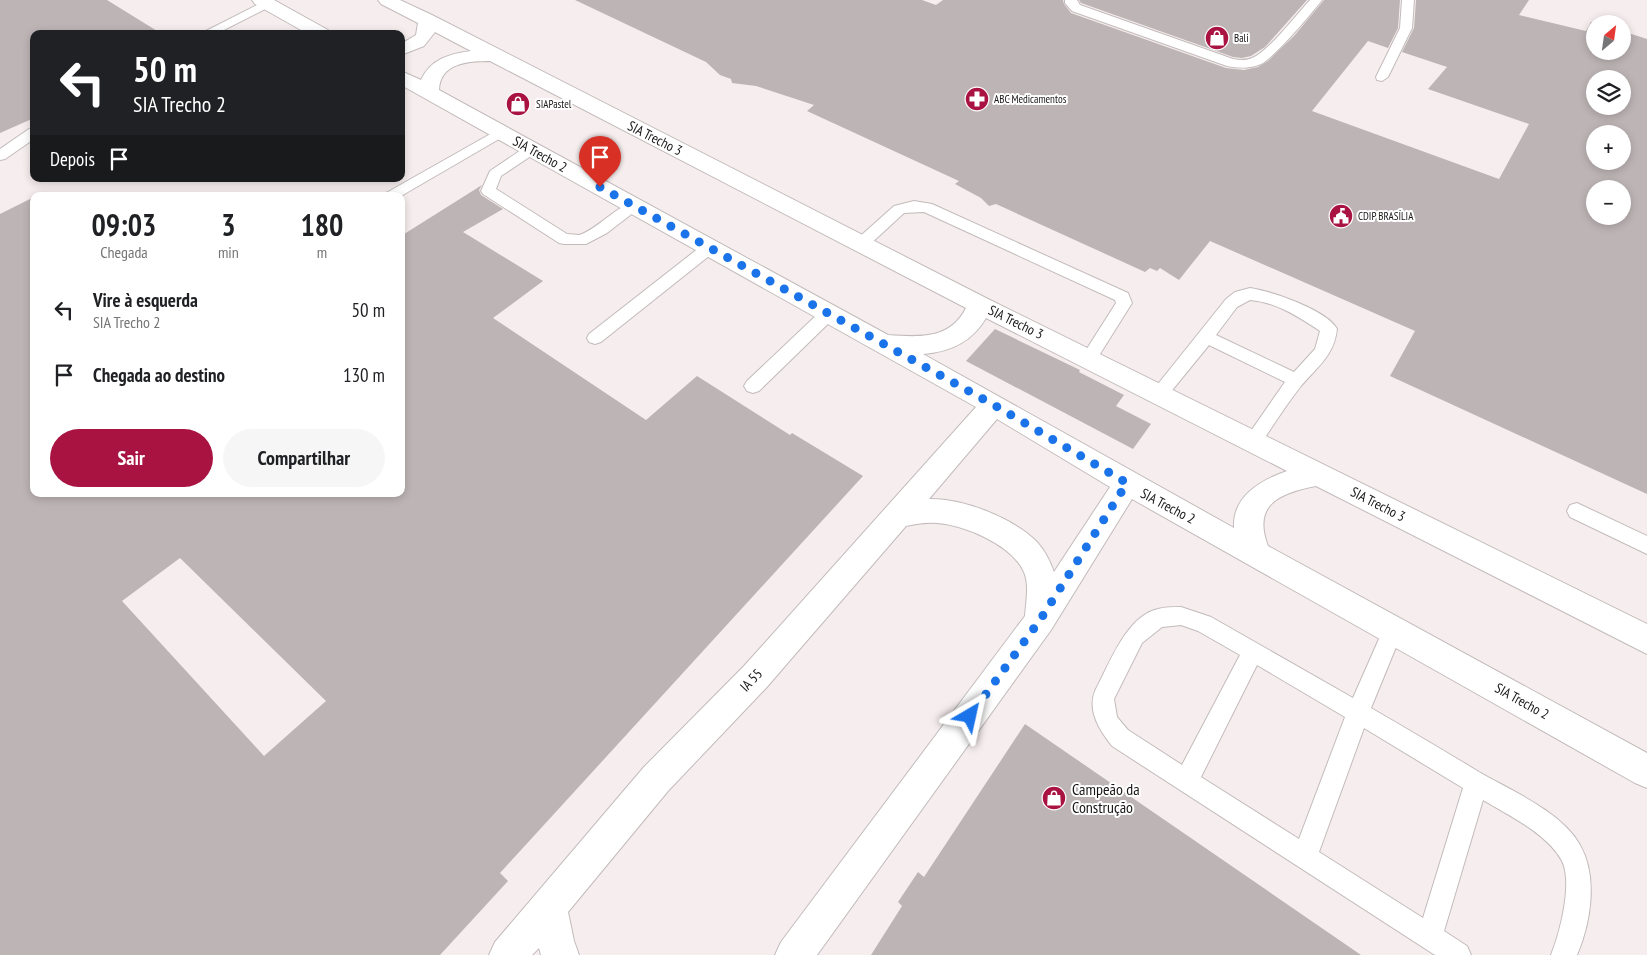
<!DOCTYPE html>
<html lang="pt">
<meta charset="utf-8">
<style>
:root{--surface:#fff;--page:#f6f6f6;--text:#202124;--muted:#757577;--accent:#a91342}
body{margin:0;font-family:"PT Sans Narrow",sans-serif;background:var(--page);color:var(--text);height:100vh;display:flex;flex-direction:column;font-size:19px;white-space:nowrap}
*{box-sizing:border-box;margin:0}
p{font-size:16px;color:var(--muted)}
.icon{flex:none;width:28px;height:28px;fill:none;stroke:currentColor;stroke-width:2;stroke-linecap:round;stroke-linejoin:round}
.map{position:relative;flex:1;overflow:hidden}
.sheet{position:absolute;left:30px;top:192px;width:375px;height:305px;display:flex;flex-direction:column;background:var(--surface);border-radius:10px;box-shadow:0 2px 8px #0003}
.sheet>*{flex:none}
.guide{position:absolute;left:30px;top:30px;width:375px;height:152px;border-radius:10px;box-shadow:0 2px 8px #0003;background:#202124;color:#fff;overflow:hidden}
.needle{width:32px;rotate:29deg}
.fabs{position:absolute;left:1586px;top:15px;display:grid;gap:10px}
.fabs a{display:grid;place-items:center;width:45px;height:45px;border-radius:50%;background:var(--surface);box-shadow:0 2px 8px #0003;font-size:25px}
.pin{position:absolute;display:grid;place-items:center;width:42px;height:42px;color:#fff;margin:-51px -21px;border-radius:50% 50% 50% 0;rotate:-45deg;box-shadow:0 0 5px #0007}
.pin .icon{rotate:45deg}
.me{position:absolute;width:55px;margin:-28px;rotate:36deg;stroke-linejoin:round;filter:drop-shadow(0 0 4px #0008)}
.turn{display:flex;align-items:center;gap:18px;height:105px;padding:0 20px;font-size:22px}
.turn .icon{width:65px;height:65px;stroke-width:2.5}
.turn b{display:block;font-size:35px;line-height:42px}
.then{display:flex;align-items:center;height:48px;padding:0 20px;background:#0003;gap:10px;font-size:19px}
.eta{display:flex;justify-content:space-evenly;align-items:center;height:85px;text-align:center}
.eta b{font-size:30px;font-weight:600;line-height:35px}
.button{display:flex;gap:10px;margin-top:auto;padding:10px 20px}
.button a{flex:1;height:58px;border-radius:30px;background:var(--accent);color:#fff;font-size:20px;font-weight:600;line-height:58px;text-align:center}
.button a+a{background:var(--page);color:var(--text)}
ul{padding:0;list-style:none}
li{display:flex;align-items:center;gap:15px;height:65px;padding:0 20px}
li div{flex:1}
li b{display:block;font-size:19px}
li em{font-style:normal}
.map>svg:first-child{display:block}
.building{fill:#bdb4b5;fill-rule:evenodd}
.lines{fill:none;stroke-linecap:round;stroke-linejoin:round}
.lane-casing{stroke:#c3bbbb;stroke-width:2}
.secondary-casing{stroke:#c3bbbb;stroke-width:2}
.lane{fill:#fff;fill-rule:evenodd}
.secondary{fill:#fff;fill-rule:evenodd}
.route{stroke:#1a73e8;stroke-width:9;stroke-dasharray:0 16.2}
.labels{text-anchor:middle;stroke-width:4;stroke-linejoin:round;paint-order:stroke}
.far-poi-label{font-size:11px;fill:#191616;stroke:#fff;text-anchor:start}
.street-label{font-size:14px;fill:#191616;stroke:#fff}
.near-poi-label{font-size:16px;fill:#191616;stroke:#fff;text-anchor:start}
</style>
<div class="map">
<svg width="1647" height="955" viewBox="0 0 1647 955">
<rect width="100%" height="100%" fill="#f6edee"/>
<g class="building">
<path d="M 0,0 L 107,0 L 162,34 L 34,34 L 34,118 L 0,133 Z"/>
<path d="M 575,0 L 922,0 L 936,5 L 943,0 L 1063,0 L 1064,4 L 1071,13 L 1226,68 L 1244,70 L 1258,67 L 1268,61 L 1294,36 L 1324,0 L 1400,0 L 1398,28 L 1388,48 L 1368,41 L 1312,111 L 1499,179 L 1529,124 L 1428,89 L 1447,67 L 1402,52 L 1414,28 L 1416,0 L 1529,0 L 1519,15 L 1586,31 L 1591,22 L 1597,24 L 1595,24 L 1595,51 L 1622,51 L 1622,31 L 1647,39 L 1647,494 L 1390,376 L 1415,331 L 1210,241 L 1179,280 L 1160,268 L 1157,271 L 1150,268 L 1145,272 L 996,204 L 989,206 L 981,198 L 955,184 L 959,181 L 807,111 L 814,105 L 756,86 L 732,83 L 731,79 L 720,75 L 706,62 ZM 1595,79 L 1622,79 L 1622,106 L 1595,106 ZM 1595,134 L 1622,134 L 1622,161 L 1595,161 ZM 1595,189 L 1622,189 L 1622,216 L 1595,216 Z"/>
<path d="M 1079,0 L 1307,0 L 1265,47 L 1251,56 L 1242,58 L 1233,57 L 1081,3 Z"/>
<path d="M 482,185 L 479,190 L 481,195 L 503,209 L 463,232 L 543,281 L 493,318 L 646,420 L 697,376 L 790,435 L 792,433 L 863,476 L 500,873 L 508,881 L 440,955 L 0,955 L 0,214 L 34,197 L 34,494 L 401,494 L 401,236 ZM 180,558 L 326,701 L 264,756 L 122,601 Z"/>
<path d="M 995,329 L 1080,370 L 1079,372 L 1124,395 L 1116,406 L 1151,424 L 1133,449 L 966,361 Z"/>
<path d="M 1025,724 L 1361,955 L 871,955 L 902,906 L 898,902 L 918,872 L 924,877 Z"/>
</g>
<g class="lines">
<g class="lane-casing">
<g id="lane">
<path d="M 267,0 L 273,4 L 271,6 L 216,34 L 200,34 Z"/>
<path d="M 1065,0 L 1077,0 L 1080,5 L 1233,59 C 1239,60 1246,61 1252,58 C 1269,51 1296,15 1310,0 L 1322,0 C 1311,14 1275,57 1261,64 C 1250,69 1238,68 1227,66 L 1072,11 L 1065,3 Z"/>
<path d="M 1402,0 L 1414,0 L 1412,28 L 1388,77 L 1382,81 L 1377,80 L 1376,77 L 1400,28 Z"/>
<path d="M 34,128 L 34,139 L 5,159 L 0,160 L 0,149 L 29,129 Z"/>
<path d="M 501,128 L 508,132 L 506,135 L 401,196 L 384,196 L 386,193 Z"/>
<path d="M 532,145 L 537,146 L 539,149 L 537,152 L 501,176 L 496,189 L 567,234 C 571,234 576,235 579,235 C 598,230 623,198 640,203 L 642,206 L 607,233 L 586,244 L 564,244 L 559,243 L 483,194 L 481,191 L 490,171 L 527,146 Z"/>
<path d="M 914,201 L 932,204 L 1128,293 L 1132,303 L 1095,362 L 1089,364 L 1083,362 L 1081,358 L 1116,303 L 1115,300 L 924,212 L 904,213 L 866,248 L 861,249 L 856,248 L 853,244 L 856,240 L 894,206 Z"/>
<path d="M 709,243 L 714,244 L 717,248 L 714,252 L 601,342 L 595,344 L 589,342 L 587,338 L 589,334 L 704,244 Z"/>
<path d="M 1250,288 C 1271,291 1327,310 1337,329 C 1334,356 1317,367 1301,386 C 1286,405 1273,426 1259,446 L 1253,448 L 1247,446 L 1244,441 L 1285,382 L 1209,345 L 1165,399 L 1159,401 L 1153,399 L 1150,394 L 1226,299 L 1235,292 ZM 1250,300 C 1276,302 1299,317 1320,331 L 1315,349 L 1294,372 L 1216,335 L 1237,307 Z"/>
<path d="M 828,308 L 834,310 L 836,314 L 834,318 L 759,391 L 753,393 L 747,391 L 744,386 L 747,381 L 822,310 Z"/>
<path d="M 1577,503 L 1647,536 L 1647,554 L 1570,517 L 1567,511 L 1570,505 Z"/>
<path d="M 1181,607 L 1211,617 L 1353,698 L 1386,623 L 1393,620 L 1400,623 L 1403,630 L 1371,708 C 1407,729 1443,750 1479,772 C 1510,790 1562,812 1580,845 C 1598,877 1591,922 1577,955 L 1551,955 C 1560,933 1573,883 1562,861 C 1548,834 1508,815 1483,800 L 1444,931 L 1467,946 L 1471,955 L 1435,955 L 1112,746 C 1100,731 1087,711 1095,691 C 1109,665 1126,616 1158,609 C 1165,607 1173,607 1181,607 ZM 1181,625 L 1198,631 L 1240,655 L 1182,765 L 1128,730 L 1117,717 L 1114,699 L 1142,643 L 1162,627 ZM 1257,665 L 1345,717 L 1299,839 L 1201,777 ZM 1364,728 L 1463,788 L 1423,918 L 1319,852 Z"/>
</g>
</g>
<g class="secondary-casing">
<g id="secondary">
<path d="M 252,0 L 274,0 L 328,30 L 331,34 L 308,34 L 255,4 Z"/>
<path d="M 378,0 L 400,0 L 432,15 L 988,299 L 1647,624 L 1647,654 L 1316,486 C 1280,493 1252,504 1268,546 L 1647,753 L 1647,788 L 1635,783 L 1132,499 L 1051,630 L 817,955 L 775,955 L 781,942 L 1025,616 C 1026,601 1030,583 1023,570 C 1010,544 964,525 937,523 C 926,522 916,524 906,526 L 766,688 L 668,791 L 568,912 L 574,941 L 579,955 L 541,955 L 539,948 L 532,955 L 489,955 L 495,942 L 644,767 L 744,666 L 976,407 L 401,85 L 401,71 L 421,80 C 431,59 449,54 471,51 L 435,32 L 424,46 L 401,55 L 401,44 L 416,35 L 418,23 L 381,4 ZM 490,61 L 966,308 C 950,340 919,337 888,335 L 439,90 C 440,63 468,61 490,61 ZM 986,318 L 1287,471 C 1261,480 1232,496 1234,528 L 923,354 C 950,352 972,342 986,318 ZM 997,419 L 1110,487 L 1054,572 C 1050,561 1045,551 1037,542 C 1013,518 963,498 929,499 Z"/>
</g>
</g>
<use href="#lane" class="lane"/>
<use href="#secondary" class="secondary"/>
</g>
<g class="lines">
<path class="route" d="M 600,187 L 994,405 L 1127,483 L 1040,620 L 970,716"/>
</g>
<defs>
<g id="shop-disc" transform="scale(1.25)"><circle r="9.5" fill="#a91342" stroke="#fff"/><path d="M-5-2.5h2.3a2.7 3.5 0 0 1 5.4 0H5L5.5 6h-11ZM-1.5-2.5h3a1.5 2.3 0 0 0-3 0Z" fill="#fff"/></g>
<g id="pharmacy-disc" transform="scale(1.25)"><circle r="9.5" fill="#a91342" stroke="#fff"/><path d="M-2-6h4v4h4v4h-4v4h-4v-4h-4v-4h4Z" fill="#fff"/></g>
<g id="civic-disc" transform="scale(1.25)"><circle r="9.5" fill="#a91342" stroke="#fff"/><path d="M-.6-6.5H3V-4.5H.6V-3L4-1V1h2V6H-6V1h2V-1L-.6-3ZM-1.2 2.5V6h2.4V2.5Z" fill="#fff"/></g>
</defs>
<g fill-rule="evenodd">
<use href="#shop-disc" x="1217" y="38"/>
<use href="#pharmacy-disc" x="977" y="99"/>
<use href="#shop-disc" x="518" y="104"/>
<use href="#civic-disc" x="1341" y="216"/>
<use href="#shop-disc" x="1054" y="798"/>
</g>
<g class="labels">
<g class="far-poi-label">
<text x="1234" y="42">Bali</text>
<text x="994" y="103">ABC Medicamentos</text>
<text x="536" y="108">SIAPastel</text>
<text x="1358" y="220">CDIP BRASÍLIA</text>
</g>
<g class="street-label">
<text transform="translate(655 138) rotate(27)" y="5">SIA Trecho 3</text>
<text transform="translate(540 154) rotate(29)" y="5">SIA Trecho 2</text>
<text transform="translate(1016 322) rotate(26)" y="5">SIA Trecho 3</text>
<text transform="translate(1378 504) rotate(27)" y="5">SIA Trecho 3</text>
<text transform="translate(1168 506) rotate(28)" y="5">SIA Trecho 2</text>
<text transform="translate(751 680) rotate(-47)" y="5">IA 55</text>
<text transform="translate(1522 701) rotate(29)" y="5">SIA Trecho 2</text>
</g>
<g class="near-poi-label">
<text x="1072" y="795">Campeão da<tspan x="1072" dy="18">Construção</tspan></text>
</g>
</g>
</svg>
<div class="fabs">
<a><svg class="needle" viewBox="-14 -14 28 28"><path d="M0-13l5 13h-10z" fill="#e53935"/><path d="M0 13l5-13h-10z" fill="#757577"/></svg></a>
<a><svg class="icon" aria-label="layers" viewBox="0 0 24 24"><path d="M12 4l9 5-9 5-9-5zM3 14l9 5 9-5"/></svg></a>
<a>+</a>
<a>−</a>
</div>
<div class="pin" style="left:600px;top:187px;background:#d93025"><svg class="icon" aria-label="arrive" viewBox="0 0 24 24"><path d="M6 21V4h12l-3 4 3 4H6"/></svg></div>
<svg class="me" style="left:970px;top:716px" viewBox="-20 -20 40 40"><path d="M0-17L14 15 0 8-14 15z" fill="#1a73e8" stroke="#fff" stroke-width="4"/></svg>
<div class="guide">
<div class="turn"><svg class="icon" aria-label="left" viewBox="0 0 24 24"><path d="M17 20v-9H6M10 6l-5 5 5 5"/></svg><div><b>50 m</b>SIA Trecho 2</div></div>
<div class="then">Depois<svg class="icon" aria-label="arrive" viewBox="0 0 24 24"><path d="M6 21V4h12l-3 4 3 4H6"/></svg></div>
</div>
<section class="sheet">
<div class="eta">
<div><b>09:03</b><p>Chegada</p></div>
<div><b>3</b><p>min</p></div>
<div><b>180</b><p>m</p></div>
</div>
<ul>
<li><svg class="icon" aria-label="left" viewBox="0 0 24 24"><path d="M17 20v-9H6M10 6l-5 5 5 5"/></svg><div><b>Vire à esquerda</b><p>SIA Trecho 2</p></div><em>50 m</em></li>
<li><svg class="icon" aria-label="arrive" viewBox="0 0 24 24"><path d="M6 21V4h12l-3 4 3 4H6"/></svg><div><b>Chegada ao destino</b></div><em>130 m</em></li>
</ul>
<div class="button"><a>Sair</a><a>Compartilhar</a></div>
</section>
</div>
